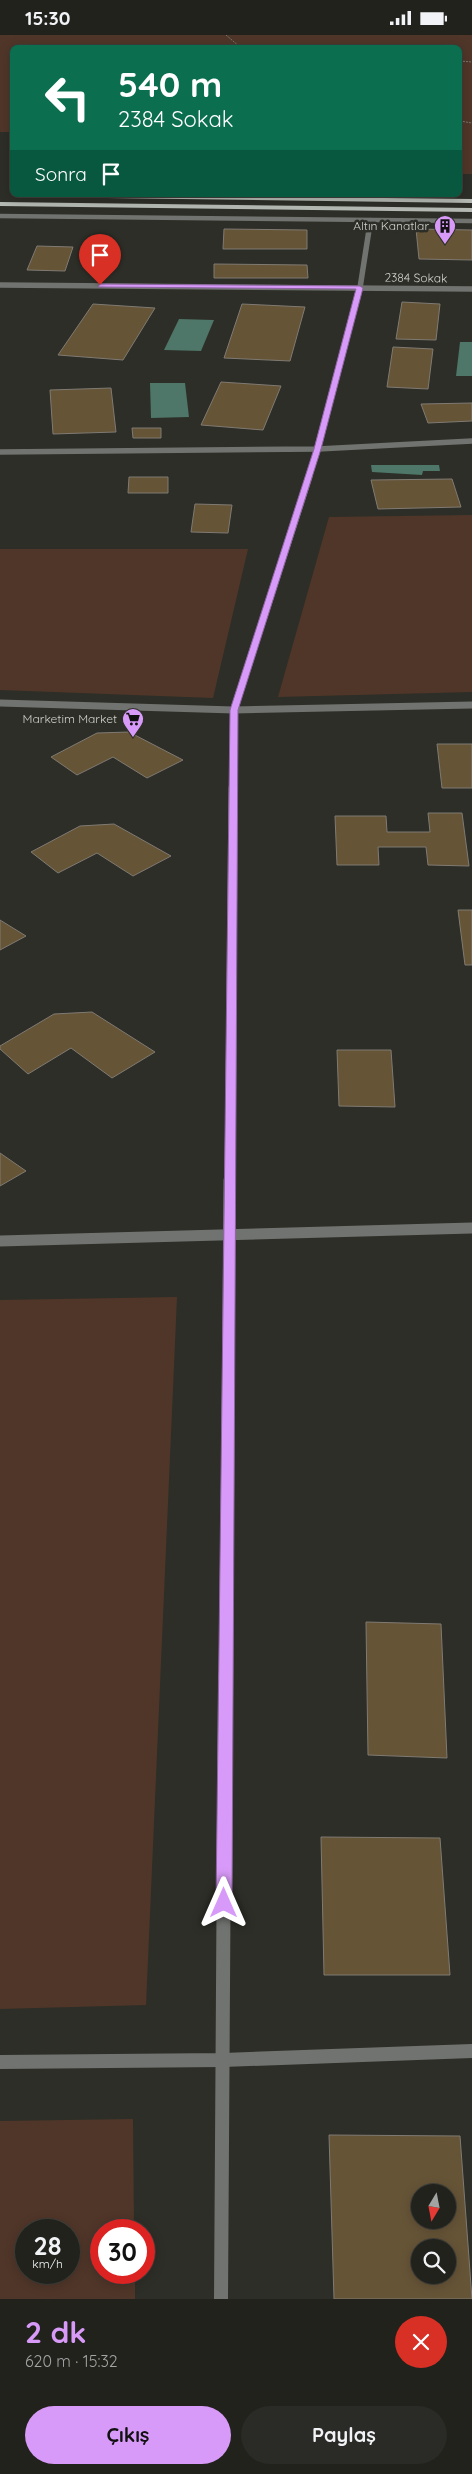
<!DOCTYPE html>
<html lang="tr">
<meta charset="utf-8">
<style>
:root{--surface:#22221d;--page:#2a2a26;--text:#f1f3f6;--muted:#a2a4a4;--line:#3f3f3b;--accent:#d89af8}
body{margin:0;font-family:Quicksand,sans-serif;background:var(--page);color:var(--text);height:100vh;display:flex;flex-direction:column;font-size:19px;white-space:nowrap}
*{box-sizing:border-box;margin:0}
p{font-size:16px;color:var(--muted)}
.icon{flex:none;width:28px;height:28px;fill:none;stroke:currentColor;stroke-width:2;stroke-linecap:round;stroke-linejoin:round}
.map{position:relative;height:2264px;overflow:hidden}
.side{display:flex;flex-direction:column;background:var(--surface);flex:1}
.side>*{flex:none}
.banner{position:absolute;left:10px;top:10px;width:452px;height:152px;border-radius:8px;box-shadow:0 2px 12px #0003,0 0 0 1px var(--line);background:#0b6e4f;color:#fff;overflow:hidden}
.needle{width:32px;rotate:190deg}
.tools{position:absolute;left:411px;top:2149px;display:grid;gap:10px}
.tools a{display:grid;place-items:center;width:45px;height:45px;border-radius:50%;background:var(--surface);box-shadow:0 2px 12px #0003,0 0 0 1px var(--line);font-size:25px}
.speed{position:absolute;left:15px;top:2184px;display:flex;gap:10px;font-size:25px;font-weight:700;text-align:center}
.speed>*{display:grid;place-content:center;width:65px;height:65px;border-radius:50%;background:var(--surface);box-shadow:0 2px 12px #0003,0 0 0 1px var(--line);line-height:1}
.speed small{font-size:12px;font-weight:400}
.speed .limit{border:8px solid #d22;background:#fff;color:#111}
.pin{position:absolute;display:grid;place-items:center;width:42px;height:42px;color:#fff;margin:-51px -21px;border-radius:50% 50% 50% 0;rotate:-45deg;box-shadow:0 0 5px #0007}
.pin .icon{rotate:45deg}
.me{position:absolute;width:55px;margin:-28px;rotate:0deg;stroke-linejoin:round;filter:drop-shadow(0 0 4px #0008)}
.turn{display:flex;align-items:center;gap:18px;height:105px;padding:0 25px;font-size:22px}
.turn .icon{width:65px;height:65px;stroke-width:2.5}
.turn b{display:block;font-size:35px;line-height:42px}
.then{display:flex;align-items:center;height:48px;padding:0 25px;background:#0003;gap:10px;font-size:19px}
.round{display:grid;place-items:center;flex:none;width:52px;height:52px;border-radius:26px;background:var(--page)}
.head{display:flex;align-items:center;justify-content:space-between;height:85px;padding:0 25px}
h1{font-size:30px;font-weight:700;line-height:38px;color:var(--accent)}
.action{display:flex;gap:10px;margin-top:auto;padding:10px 25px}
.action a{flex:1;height:58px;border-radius:30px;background:var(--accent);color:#111;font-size:20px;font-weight:700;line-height:58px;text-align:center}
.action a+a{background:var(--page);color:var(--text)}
.status{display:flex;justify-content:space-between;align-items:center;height:35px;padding:0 25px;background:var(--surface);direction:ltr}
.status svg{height:14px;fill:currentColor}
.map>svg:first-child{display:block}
.green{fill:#503629;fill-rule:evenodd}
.water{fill:#4e7669}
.building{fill:#665437;stroke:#7f7a73;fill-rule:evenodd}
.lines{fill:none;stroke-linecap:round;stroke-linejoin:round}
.path{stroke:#777872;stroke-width:1;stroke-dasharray:2 1;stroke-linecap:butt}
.minor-far5{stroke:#717370;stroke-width:4.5}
.minor-far4{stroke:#717370;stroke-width:5.5}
.minor-far3{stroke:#717370;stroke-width:7}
.minor-far2{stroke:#717370;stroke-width:9}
.minor-far1{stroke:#717370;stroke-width:11}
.minor{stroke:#717370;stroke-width:14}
.tertiary{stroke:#717370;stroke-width:11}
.primary{fill:#b4b9b3;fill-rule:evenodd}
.route{fill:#d89af8;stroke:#8c64a1}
.labels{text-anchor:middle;stroke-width:5;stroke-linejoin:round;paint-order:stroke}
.far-poi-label{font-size:12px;fill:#d2d2ce;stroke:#2d2e27;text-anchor:end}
.far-street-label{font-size:12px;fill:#d2d2ce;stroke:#2d2e27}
</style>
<div class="status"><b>15:30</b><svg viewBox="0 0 49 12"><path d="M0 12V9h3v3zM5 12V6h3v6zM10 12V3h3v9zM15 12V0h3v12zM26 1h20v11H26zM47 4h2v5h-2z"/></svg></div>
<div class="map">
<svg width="472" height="2264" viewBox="0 0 472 2264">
<rect width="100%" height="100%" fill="#2d2e27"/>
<g class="green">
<path d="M 0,0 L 472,0 L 472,139 L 460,139 L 460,12 L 12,12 L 12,97 L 0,97 Z"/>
<path d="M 472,480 L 472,657 L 278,662 L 329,482 Z"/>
<path d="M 0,514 L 248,514 L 213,663 L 0,655 Z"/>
<path d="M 177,1262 L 146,1970 L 0,1974 L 0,1265 Z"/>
<path d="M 133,2084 L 134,2195 L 101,2195 L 101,2238 L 135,2238 L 135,2264 L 0,2264 L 0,2086 ZM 26,2195 L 69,2195 L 69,2238 L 26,2238 Z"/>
</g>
<g class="water">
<path d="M 179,284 L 214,285 L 201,316 L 164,315 Z"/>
<path d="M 460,307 L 472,307 L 472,341 L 456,341 Z"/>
<path d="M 150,348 L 185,348 L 189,382 L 151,383 Z"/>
<path d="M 439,430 L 440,436 L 423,436 L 422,440 L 372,437 L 371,430 Z"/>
</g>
<g class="building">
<path d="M 224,194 L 307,195 L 307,214 L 223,214 Z"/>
<path d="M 416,194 L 472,195 L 472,225 L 419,224 Z"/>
<path d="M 37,211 L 73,212 L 65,236 L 27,235 Z"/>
<path d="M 214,229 L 307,230 L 308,243 L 214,243 Z"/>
<path d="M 402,267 L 440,269 L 436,305 L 396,304 Z"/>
<path d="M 93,269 L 155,273 L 123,325 L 58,320 Z"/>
<path d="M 242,269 L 305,272 L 290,326 L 224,323 Z"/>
<path d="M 393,312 L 433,314 L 428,354 L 387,352 Z"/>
<path d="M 221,347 L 281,351 L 263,395 L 201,390 Z"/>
<path d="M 111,353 L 116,397 L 53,399 L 50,355 Z"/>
<path d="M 472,368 L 472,386 L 428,388 L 421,369 Z"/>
<path d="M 132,393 L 161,393 L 161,403 L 133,403 Z"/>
<path d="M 129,442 L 168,442 L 168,458 L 128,458 Z"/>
<path d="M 452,444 L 461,472 L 378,474 L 371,445 Z"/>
<path d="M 195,469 L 232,470 L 228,498 L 191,497 Z"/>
<path d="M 129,697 L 183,725 L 147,743 L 113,722 L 77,740 L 51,722 L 97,698 Z"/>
<path d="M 437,709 L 472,709 L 472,753 L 442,753 Z"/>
<path d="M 428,778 L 462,778 L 469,831 L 428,830 L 426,812 L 378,812 L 379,830 L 337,830 L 335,781 L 386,781 L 387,797 L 430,797 Z"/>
<path d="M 114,789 L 171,821 L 133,841 L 97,818 L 58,838 L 31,817 L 80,791 Z"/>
<path d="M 458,875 L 472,875 L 472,930 L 465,930 Z"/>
<path d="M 0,885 L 26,901 L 0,915 Z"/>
<path d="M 92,977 L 155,1017 L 112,1043 L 71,1013 L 28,1039 L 0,1014 L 0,1011 L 54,979 Z"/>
<path d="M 337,1015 L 391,1015 L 395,1072 L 339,1071 Z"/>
<path d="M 0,1118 L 26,1136 L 0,1151 Z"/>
<path d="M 366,1587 L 441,1589 L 447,1723 L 368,1720 Z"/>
<path d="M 321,1802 L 440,1803 L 450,1940 L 324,1940 Z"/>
<path d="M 329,2100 L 460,2101 L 472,2264 L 334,2264 ZM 420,2158 L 448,2158 L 448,2185 L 420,2185 ZM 420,2212 L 448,2212 L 448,2240 L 420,2240 Z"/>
</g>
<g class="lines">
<g class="path">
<path d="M 226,0 L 240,12"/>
<path d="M 460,26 L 472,27"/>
<path d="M 460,86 L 472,88"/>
</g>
<g class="minor-far5">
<path d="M 0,181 L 472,186"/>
<path d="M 368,196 L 370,185"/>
</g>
<g class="minor-far4">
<path d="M 0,250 L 472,254"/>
<path d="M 0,417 L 318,414 L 472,406"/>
<path d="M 309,443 L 360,253 L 369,195"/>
</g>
<g class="minor-far3">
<path d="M 0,668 L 234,675 L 472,670"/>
<path d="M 233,754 L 234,675 L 309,442"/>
</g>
<path class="minor-far2" d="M 229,1146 L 233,753"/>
<path class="minor-far1" d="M 225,1641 L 229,1145"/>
<g class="minor">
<path d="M 0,2027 L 223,2025 L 472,2016"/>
<path d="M 221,2264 L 225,1640"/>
</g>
<path class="tertiary" d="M 0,1206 L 472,1193"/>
<g class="primary">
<path d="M 110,160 L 472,164 L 472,168 L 108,163 Z"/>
<path d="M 0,167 L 472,173 L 472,177 L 0,171 Z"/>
</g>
</g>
<path class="route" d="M 100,249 L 360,251 L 363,253 L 321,414 L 238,675 L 232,1868 L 229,1873 L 224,1875 L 218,1873 L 216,1868 L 230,675 L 314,414 L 356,254 L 98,252 Z"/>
<defs>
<g id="building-pin" transform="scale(1.125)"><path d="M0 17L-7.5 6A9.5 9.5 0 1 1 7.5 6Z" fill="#d89af8" stroke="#2d2e27"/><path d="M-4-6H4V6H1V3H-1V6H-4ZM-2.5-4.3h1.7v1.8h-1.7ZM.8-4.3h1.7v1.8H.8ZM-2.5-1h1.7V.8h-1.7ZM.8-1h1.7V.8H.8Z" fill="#111"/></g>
<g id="supermarket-pin" transform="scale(1.125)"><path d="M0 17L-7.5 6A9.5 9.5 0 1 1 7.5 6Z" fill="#d89af8" stroke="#2d2e27"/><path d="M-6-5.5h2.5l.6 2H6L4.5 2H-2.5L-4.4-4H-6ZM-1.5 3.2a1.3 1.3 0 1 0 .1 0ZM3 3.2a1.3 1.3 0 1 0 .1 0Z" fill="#111"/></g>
</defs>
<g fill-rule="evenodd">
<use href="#building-pin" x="445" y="191"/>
<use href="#supermarket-pin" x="133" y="684"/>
</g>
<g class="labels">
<g class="far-poi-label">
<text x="429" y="195">Altın Kanatlar</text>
<text x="117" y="688">Marketim Market</text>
</g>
<g class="far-street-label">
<text transform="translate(416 243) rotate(1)" y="4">2384 Sokak</text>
</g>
</g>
</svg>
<div class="tools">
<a><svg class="needle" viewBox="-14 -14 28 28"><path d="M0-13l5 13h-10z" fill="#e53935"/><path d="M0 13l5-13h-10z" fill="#a2a4a4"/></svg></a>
<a><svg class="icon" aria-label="search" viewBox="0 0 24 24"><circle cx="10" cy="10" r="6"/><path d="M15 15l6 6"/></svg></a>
</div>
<div class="speed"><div>28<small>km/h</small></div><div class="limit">30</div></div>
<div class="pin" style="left:100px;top:250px;background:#d93025"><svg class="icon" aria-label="arrive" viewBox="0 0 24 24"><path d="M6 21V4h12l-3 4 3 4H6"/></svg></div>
<svg class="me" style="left:224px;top:1868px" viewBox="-20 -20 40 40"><path d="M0-17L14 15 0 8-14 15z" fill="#d89af8" stroke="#fff" stroke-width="4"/></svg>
<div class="banner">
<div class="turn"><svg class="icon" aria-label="left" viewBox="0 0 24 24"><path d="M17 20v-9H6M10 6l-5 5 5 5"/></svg><div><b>540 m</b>2384 Sokak</div></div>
<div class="then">Sonra<svg class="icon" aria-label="arrive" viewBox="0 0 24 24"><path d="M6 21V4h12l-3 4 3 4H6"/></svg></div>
</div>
</div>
<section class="side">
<div class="head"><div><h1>2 dk</h1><p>620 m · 15:32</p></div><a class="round" style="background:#d93025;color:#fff"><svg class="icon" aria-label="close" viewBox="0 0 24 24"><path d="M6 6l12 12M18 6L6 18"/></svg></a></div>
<div class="action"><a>Çıkış</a><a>Paylaş</a></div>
</section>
